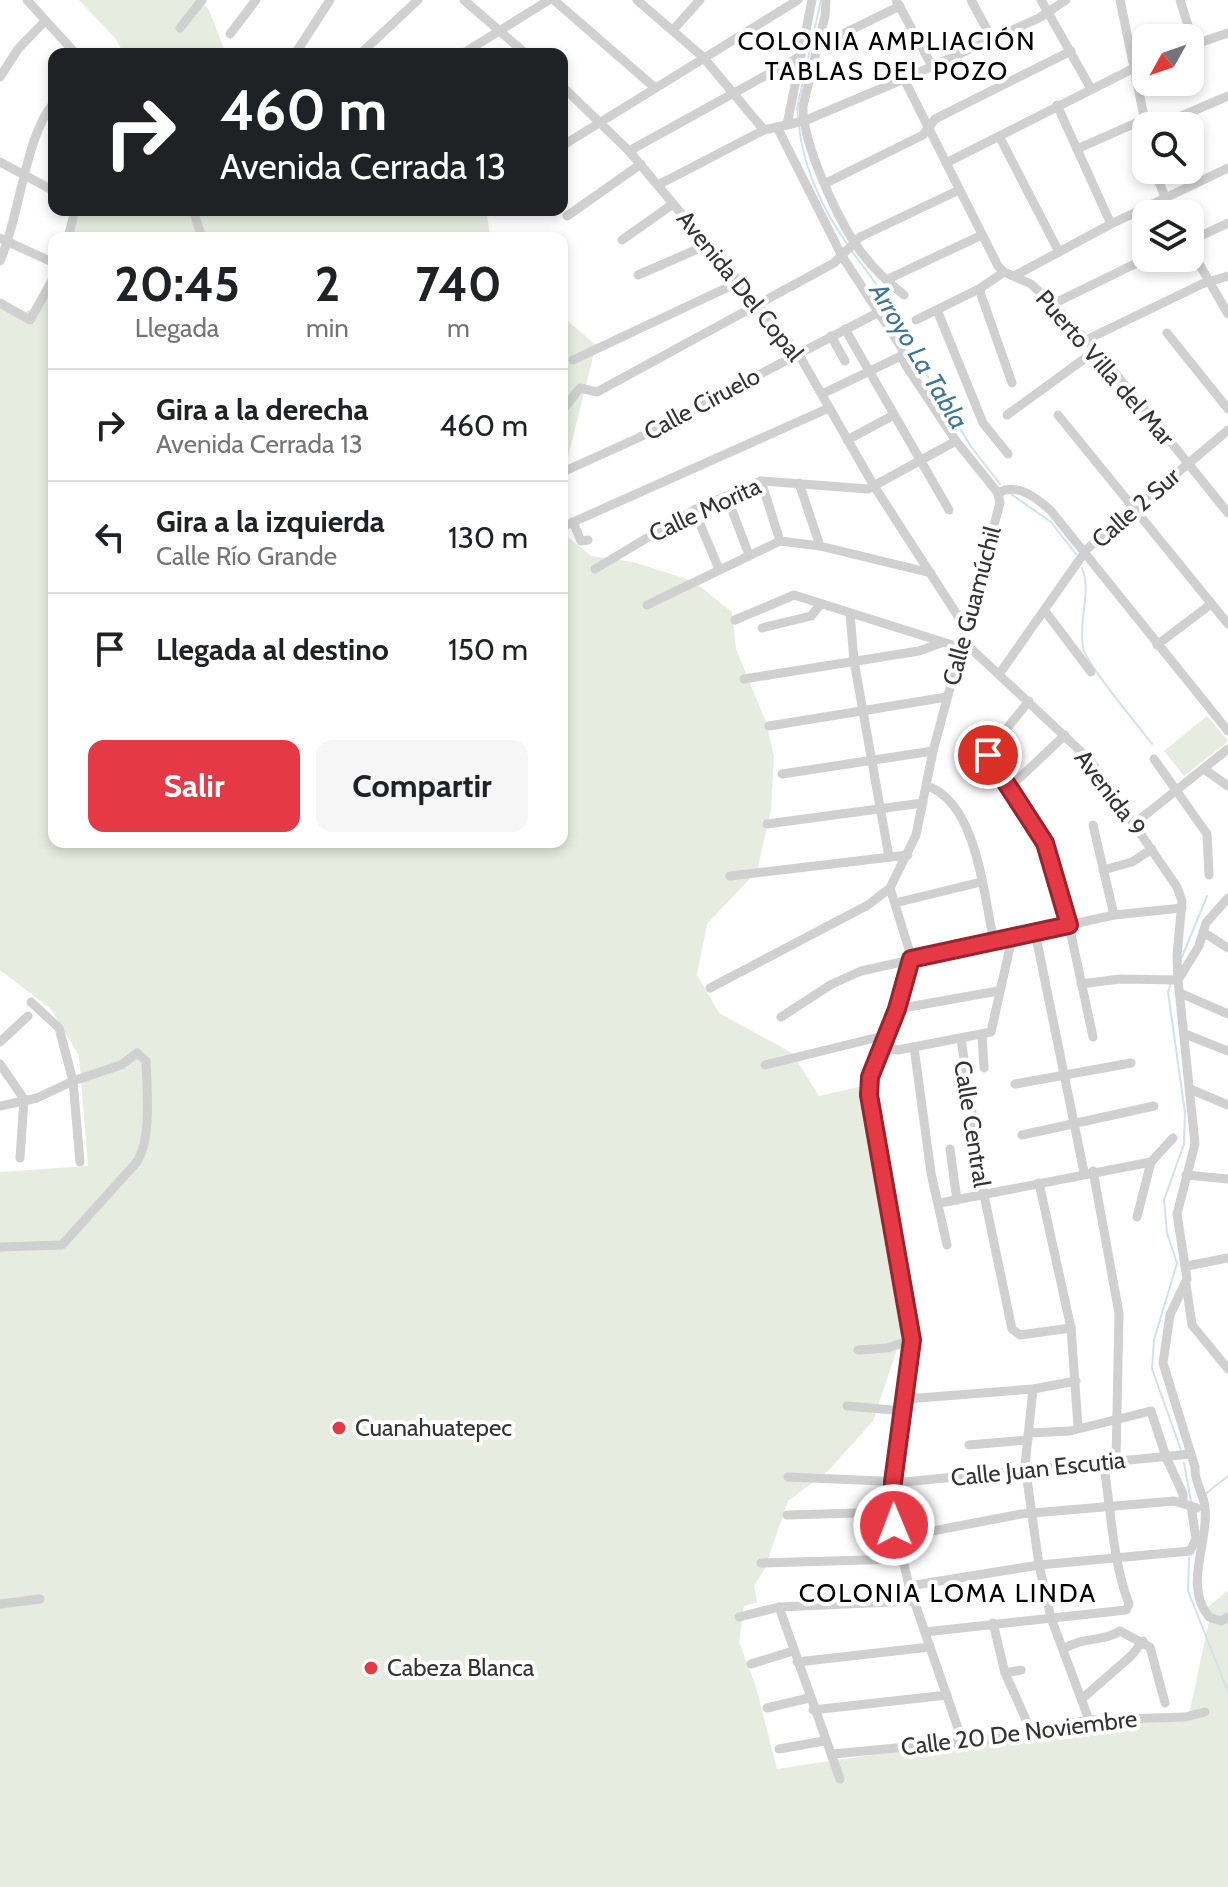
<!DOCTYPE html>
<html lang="es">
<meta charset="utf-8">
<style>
:root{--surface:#fff;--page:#f6f6f6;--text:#202124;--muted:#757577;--line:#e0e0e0;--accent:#e63946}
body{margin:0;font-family:Cabin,sans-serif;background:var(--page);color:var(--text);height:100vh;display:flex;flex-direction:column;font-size:30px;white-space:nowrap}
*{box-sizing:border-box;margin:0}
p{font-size:26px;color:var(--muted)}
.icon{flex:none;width:44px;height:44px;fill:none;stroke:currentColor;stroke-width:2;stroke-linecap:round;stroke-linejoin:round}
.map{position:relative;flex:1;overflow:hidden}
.side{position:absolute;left:48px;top:232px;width:520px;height:616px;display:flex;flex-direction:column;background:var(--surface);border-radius:16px;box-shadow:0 4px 12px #0003}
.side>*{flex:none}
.hud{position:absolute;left:48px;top:48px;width:520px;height:168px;border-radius:16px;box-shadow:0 4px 12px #0003;background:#202124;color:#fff;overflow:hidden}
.needle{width:52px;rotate:230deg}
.buttons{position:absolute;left:1132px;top:24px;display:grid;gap:16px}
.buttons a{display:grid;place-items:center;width:72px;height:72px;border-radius:16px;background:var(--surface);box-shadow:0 4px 12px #0003;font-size:40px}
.pin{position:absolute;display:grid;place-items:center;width:68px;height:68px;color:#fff;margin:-34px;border:4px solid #fff;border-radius:50%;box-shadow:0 2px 8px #0007}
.me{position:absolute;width:88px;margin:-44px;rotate:359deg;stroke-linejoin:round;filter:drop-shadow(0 0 6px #0008)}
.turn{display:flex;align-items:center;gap:28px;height:168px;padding:0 40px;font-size:36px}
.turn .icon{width:104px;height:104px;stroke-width:2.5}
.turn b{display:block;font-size:56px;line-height:68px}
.eta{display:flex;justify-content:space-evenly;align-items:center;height:136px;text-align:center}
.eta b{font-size:48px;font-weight:700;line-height:56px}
.button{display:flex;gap:16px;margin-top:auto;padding:16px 40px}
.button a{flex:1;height:92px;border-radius:16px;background:var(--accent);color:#fff;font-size:32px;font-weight:700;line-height:92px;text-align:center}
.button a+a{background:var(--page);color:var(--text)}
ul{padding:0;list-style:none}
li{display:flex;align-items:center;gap:24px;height:112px;padding:0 40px;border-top:2px solid var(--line)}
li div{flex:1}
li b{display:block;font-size:30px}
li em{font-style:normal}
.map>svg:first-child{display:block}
.green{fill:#e6ecdf}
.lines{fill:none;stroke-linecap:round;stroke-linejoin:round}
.stream{stroke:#cfe2ee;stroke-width:2}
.minor{stroke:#d0d0d0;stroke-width:9}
.route-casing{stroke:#96252e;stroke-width:20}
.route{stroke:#e63946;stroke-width:14}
.poi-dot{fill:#e63946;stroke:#fff;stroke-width:3}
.labels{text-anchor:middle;stroke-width:8;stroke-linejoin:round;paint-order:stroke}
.street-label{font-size:24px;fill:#333;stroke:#fff}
.poi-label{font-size:24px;fill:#333;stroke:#fff;text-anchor:start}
.neighbourhood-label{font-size:26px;letter-spacing:2px;fill:#000;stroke:#fff}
.water-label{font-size:26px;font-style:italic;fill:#3f7597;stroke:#fff}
</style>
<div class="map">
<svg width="1228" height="1887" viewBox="0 0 1228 1887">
<rect width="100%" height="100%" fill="#fff"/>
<g class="green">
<path d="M 79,0 L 198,0 L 208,8 L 226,54 L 124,54 L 116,39 Z"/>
<path d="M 72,210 L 486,210 L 490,234 L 496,238 L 63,238 Z"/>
<path d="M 54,266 L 54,842 L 562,842 L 562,316 L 596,345 L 562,481 L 564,534 L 591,556 L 633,562 L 693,581 L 732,612 L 736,649 L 766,722 L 774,756 L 771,810 L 757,871 L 707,924 L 697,975 L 719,1013 L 792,1053 L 819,1096 L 859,1087 L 902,1334 L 873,1421 L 829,1470 L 788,1501 L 765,1568 L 754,1586 L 757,1602 L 744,1606 L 739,1642 L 756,1687 L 777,1769 L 1091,1722 L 1189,1715 L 1209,1621 L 1207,1608 L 1228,1590 L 1228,1887 L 0,1887 L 0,1172 L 88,1166 L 79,1056 L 51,1009 L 0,970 L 0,307 L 20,315 L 31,309 Z"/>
<path d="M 1207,716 L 1228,741 L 1184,776 L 1164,751 Z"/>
</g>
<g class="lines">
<g class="stream">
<path d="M 798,120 L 797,108 L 821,0"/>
<path d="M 799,126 C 803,167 823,210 847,244"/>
<path d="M 851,250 L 897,312 L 918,361 L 972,448 L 1000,484"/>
<path d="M 1011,494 L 1051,522 L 1076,554"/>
<path d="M 1082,568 C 1092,591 1078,621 1083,648 C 1087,665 1138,725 1152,744"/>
<path d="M 1182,957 L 1207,896"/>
<path d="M 1171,983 L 1168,992 L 1185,1113 L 1184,1144 L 1164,1200 L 1167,1233 L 1177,1263 L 1154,1340 L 1152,1369 L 1181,1450"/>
<path d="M 1184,1463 L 1191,1502"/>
<path d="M 1204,1495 L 1228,1476"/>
<path d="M 1189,1558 L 1188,1591 L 1228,1692"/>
</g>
<g class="minor">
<path d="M 27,0 L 76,54"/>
<path d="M 464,0 L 526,54"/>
<path d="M 554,0 L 654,87"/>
<path d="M 637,0 L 703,57 L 764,130"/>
<path d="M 826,0 L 825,16 L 803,106 C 802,142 836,215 856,245 C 869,264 886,281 904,295"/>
<path d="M 896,0 L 932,66"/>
<path d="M 971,0 L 992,39"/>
<path d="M 1041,0 L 1090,87"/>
<path d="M 1120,0 L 1146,126"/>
<path d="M 1180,0 L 1194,44"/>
<path d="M 180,28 L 202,0"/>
<path d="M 673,30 L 700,0"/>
<path d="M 230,34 L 256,0"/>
<path d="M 818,46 L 900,6"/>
<path d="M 1190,46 L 1228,33"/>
<path d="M 295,54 L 330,0"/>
<path d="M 360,54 L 418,0"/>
<path d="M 462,54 L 549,0"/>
<path d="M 0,77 L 18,49 L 45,21"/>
<path d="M 904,79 L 998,266 L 1004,272"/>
<path d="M 562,86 L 629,151 L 798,353 L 874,486 L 967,630"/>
<path d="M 1057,105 L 1111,224"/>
<path d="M 787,125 L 812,0"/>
<path d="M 1158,126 L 1228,96"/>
<path d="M 777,127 L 842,256 L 903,350 L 901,356 L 907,367 L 956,441 L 998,493"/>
<path d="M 999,136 L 1059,252"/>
<path d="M 562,146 L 798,0"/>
<path d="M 1077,149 L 1145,119"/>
<path d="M 629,151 L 801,56"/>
<path d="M 0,162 L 54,191"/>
<path d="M 946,163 L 1146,62"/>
<path d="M 1154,170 L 1172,214"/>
<path d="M 826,183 L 923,135 L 935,119 L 1071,51"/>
<path d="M 658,185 L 764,130 L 804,121 L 904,79 L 1039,18 L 1066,0"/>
<path d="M 193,210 L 202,238"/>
<path d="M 567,216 L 641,164"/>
<path d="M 0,238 L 54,263"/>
<path d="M 68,238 L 75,210"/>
<path d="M 622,240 L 673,204"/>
<path d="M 1190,241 L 1228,223"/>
<path d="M 1190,248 L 1228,314"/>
<path d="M 0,261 C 20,217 25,135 54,103"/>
<path d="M 1004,272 L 1031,284 L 1053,304 L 1107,363 L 1228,513"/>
<path d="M 638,275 L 707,245"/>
<path d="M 1016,275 L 1111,224 L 1228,168"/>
<path d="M 886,280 L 982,235"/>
<path d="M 979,289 L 1012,383"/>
<path d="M 0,303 L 30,320 L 54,278"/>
<path d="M 1053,304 L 1147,258"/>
<path d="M 937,310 L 983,423 L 1008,454"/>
<path d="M 916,320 L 979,289 L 1004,272"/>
<path d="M 845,329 L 949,510"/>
<path d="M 1167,333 L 1228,409"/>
<path d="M 831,336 L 845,361"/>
<path d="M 1086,340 L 1202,284 L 1228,276"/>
<path d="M 573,360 L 739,282"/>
<path d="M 822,394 L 901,356"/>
<path d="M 562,411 L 580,388 L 597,392 L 834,263 L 860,237 L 959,190"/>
<path d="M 1007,415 L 1095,351"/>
<path d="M 1058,415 L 1228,624"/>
<path d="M 847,440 L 894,415"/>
<path d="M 565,471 L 638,438 L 879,312"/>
<path d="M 761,481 L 780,541"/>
<path d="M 799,483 L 820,546"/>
<path d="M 998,493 C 1017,482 1037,498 1051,511 L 1228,731"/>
<path d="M 727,497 L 749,555"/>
<path d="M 694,510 L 719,569"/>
<path d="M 573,522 L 581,541 L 588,540"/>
<path d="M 562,527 L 829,408"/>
<path d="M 595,569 L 694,510 L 761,481 L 868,489 L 956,441"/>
<path d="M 647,605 L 780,541 L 820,546 L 931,573"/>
<path d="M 1045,611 L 1091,672"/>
<path d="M 850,613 L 854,661 L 889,857"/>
<path d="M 735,620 L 794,595 L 962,648"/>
<path d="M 762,628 L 811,616 L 821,604"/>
<path d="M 964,642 L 1090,760 L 1177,887 L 1182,901 L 1177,956 L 1178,980 L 1120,979 L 1081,984"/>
<path d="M 1157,645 L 1211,604"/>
<path d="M 1000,673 L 1087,549 L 1228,430"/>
<path d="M 744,679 L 919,651 L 941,643"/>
<path d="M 1029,701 L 987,753 L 1045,843 L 1069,925 L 1093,1037"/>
<path d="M 769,726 L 947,697"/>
<path d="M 1154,759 L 1207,834 L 1209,875"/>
<path d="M 1204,769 L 1228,786"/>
<path d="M 782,774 L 933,751"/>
<path d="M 927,786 C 977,802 984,897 994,942"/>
<path d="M 1010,787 L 1065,735"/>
<path d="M 767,824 L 923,803"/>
<path d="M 1134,824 L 1228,749"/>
<path d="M 1093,825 L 1114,915"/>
<path d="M 1103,870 L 1132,862 L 1152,849"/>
<path d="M 730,876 L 908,855"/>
<path d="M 890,888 L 911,956 L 897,1009 L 869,1086 L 912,1340 L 892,1512 L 909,1586 L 962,1740"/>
<path d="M 1228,898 L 1206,923 L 1199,946 L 1178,980 L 1195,1144 L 1177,1214 L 1187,1279 L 1170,1315 L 1163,1363 L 1195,1467 C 1194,1483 1204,1493 1205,1508 C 1209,1543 1183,1585 1209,1617 L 1221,1621 L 1228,1617"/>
<path d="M 895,903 L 981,882"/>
<path d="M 1035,932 L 1084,1172"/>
<path d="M 1203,932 L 1228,948"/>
<path d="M 710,988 L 868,905 L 890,888 L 916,835 L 933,751 L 1000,503 L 998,493"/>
<path d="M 1180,993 L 1228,1014"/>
<path d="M 31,1002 L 59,1028 L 73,1081 L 80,1162"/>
<path d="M 897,1009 L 998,991"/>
<path d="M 781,1017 L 832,984 L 861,971 L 1114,915 L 1182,908"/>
<path d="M 982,1034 L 984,1068"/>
<path d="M 1185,1034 L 1228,1051"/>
<path d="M 961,1039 L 984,1195 L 1012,1329 L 1020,1335 L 1071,1328"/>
<path d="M 0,1042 L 28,1016"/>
<path d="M 882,1047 L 898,1050 L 991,1032 L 1012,938"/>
<path d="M 914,1047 L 931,1173 L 947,1245"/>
<path d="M 0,1064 L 24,1099 L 20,1158"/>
<path d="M 765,1065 L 887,1035"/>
<path d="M 1015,1084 L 1131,1063"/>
<path d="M 1190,1089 L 1228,1105"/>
<path d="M 0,1106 L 37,1098 L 73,1081 L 121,1065 L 137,1053 L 146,1061 C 147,1088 152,1141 136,1163 L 62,1245 L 0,1247"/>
<path d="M 1022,1135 L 1154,1106"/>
<path d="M 950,1149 L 957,1200"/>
<path d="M 1093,1171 L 1119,1313 L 1116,1460"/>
<path d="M 1186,1175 L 1228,1179"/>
<path d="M 1039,1183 L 1071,1328 L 1078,1427"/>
<path d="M 940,1203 L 1151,1162"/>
<path d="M 1137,1217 L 1151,1162 L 1173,1138"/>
<path d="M 1187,1266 L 1228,1258"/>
<path d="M 1186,1284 L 1192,1325 L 1228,1369"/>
<path d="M 858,1350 L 887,1348 L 912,1340"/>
<path d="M 1033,1389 L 1025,1465 L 1039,1565 L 1051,1618 L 1089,1720"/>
<path d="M 906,1399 L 1033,1389 L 1076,1381"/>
<path d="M 847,1406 L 904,1411"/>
<path d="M 1029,1433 L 1070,1431 L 1151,1411 L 1166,1457 L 1183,1494 L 1183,1503"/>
<path d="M 969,1445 L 1028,1440"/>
<path d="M 788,1477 L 904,1482 L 1191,1454"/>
<path d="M 787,1515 L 892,1512"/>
<path d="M 896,1538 L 1021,1514 L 1174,1501 L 1197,1508"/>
<path d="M 761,1563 L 901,1559"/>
<path d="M 909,1586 L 1039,1565 L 1190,1551 L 1196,1539 L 1191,1506"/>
<path d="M 0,1604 L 40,1599"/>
<path d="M 779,1607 L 840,1779"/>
<path d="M 739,1617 L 779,1607 L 914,1601"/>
<path d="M 993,1623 L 1005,1673 L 1032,1733"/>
<path d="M 925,1632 L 1126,1610 L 1129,1604 C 1112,1559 1111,1508 1103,1460"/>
<path d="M 1063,1649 C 1085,1636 1104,1642 1120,1631 L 1150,1647 L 1165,1703"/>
<path d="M 797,1662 L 930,1647"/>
<path d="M 751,1664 L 793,1651"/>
<path d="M 1005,1673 L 1021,1670"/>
<path d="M 1084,1697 L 1131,1656 L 1143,1641"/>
<path d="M 767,1708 L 809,1698"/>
<path d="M 813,1710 L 947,1695"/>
<path d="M 779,1749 L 824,1741"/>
<path d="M 833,1754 L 991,1739 L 1089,1720 L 1185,1717 L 1205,1712"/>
</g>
</g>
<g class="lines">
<g class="route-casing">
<path id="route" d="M 894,1525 L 893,1482 L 912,1340 L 869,1095 L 870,1077 L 897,1009 L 911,959 L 1069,925 L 1045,843 L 988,755"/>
</g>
<use href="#route" class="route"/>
</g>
<g class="poi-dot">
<circle cx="339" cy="1428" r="8"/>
<circle cx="371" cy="1668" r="8"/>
</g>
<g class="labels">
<g class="street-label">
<text transform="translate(740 286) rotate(51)" y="8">Avenida Del Copal</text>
<text transform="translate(1105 368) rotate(49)" y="8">Puerto Villa del Mar</text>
<text transform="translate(702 404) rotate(-28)" y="8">Calle Ciruelo</text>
<text transform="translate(1136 508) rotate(-41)" y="8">Calle 2 Sur</text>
<text transform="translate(705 510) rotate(-25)" y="8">Calle Morita</text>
<text transform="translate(972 606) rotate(-75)" y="8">Calle Guamúchil</text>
<text transform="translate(1110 793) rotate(53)" y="8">Avenida 9</text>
<text transform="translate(972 1124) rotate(81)" y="8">Calle Central</text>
<text transform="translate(1038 1469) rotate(-6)" y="8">Calle Juan Escutia</text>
<text transform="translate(1019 1733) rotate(-7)" y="8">Calle 20 De Noviembre</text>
</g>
<g class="poi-label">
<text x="355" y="1436">Cuanahuatepec</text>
<text x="387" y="1676">Cabeza Blanca</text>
</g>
<g class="neighbourhood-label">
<text x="887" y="50">COLONIA AMPLIACIÓN<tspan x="887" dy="30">TABLAS DEL POZO</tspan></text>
<text x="948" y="1602">COLONIA LOMA LINDA</text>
</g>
<g class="water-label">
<text transform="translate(919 356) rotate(59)" y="9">Arroyo La Tabla</text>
</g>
</g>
</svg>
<div class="buttons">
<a><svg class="needle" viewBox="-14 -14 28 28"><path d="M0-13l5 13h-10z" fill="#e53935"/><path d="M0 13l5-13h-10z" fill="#757577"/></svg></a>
<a><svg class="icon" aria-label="search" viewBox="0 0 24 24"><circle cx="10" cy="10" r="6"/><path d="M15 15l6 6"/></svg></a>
<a><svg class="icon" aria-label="layers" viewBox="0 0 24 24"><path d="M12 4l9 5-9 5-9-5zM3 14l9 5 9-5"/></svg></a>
</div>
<div class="pin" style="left:988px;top:755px;background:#d93025"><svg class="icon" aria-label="arrive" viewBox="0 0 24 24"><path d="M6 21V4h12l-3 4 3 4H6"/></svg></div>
<svg class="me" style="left:894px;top:1525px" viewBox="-20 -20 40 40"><circle r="17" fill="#e63946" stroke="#fff" stroke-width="3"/><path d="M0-11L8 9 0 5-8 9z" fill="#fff"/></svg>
<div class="hud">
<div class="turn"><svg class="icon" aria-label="right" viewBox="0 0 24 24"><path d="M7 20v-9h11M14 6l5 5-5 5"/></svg><div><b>460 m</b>Avenida Cerrada 13</div></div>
</div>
<section class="side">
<div class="eta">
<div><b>20:45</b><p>Llegada</p></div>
<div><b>2</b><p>min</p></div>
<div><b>740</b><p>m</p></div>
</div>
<ul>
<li><svg class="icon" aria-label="right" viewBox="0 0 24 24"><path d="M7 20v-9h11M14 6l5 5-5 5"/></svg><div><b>Gira a la derecha</b><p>Avenida Cerrada 13</p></div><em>460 m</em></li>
<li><svg class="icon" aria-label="left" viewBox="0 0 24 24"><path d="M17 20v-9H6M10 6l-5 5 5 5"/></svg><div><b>Gira a la izquierda</b><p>Calle Río Grande</p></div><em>130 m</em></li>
<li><svg class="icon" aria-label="arrive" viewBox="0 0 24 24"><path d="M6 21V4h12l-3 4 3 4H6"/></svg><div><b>Llegada al destino</b></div><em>150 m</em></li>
</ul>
<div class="button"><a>Salir</a><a>Compartir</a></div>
</section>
</div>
